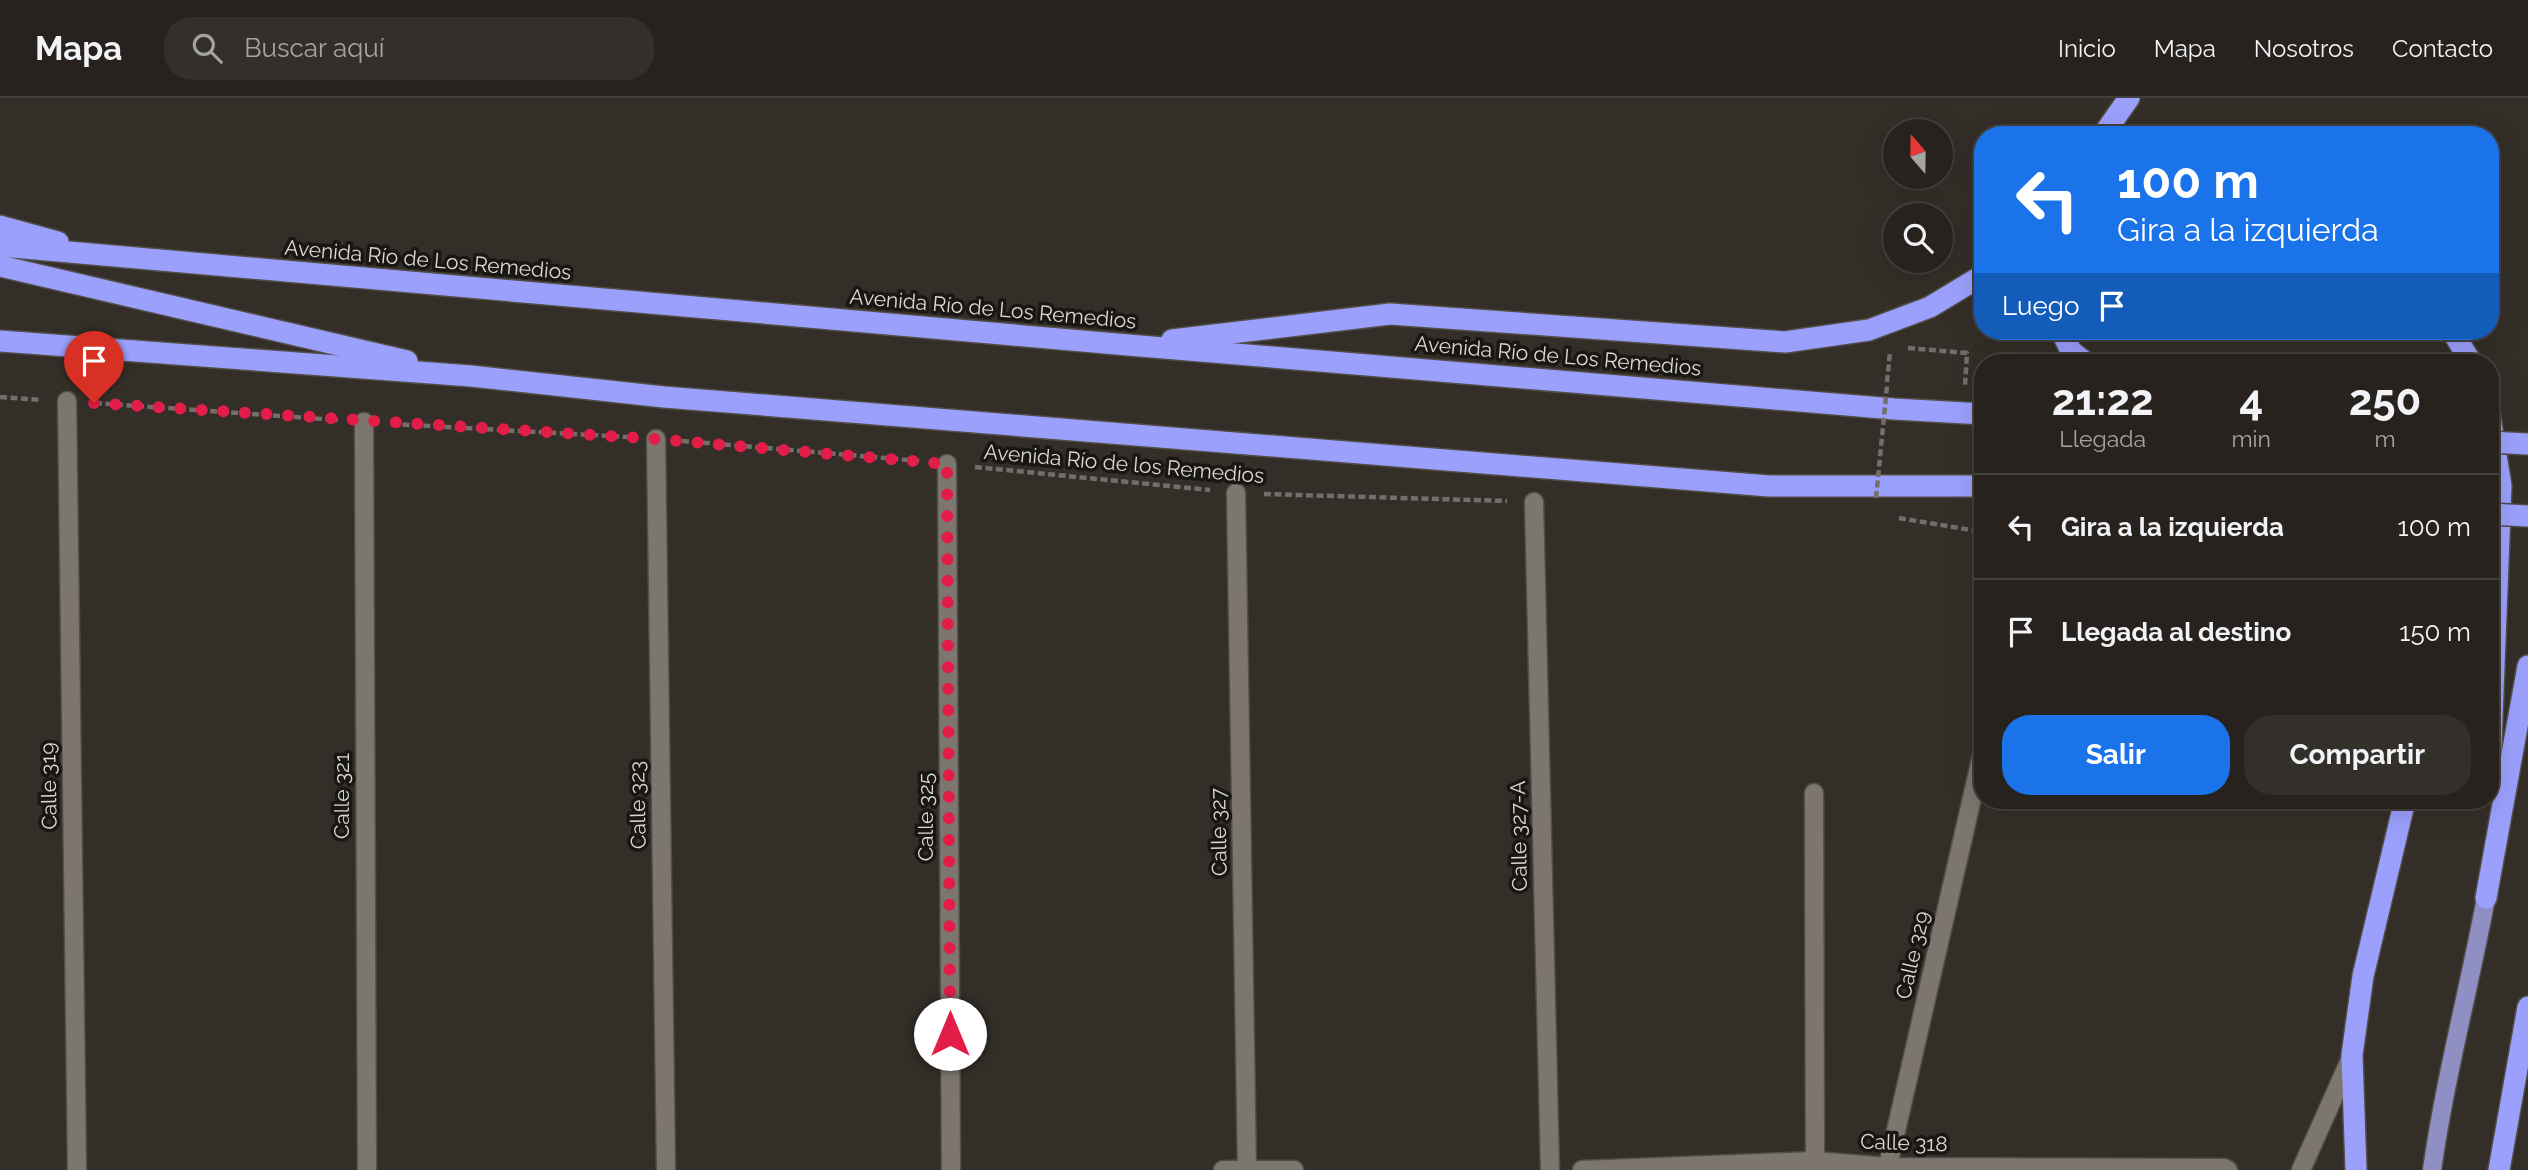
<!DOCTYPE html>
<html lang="es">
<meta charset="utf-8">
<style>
:root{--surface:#27221e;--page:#332f2b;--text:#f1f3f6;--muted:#a4a4a4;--line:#433f3c;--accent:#1a73e8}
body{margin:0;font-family:Raleway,sans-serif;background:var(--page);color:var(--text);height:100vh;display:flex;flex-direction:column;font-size:26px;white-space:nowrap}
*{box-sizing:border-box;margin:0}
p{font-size:23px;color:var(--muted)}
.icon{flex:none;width:38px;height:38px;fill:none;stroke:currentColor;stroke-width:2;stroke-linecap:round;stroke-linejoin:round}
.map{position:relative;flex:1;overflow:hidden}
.side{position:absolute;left:1974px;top:256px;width:525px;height:455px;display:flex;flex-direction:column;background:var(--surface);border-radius:28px;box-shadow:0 7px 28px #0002,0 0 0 2px var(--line)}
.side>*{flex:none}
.banner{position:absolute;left:1974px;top:28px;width:525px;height:214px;border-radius:28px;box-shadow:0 7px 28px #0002,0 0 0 2px var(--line);background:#1a73e8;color:#fff;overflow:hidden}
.needle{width:46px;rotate:340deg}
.fabs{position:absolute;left:1883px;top:21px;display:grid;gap:14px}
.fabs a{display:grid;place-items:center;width:70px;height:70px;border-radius:50%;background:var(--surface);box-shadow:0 7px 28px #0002,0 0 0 2px var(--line);font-size:35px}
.pin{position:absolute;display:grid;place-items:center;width:60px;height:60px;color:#fff;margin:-72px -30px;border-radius:50% 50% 50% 0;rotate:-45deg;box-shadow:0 0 7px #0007}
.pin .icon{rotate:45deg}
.me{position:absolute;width:77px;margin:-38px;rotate:0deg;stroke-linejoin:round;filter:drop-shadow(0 0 5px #0008)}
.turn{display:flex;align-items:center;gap:24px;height:147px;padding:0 28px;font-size:32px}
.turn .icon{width:91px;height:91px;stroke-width:2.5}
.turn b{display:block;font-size:49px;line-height:60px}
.then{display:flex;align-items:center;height:66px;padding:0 28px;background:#0003;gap:14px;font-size:26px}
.eta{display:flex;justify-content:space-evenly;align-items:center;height:119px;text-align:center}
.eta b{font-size:42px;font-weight:700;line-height:49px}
.action{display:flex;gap:14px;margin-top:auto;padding:14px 28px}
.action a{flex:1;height:80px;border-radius:28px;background:var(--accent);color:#fff;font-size:28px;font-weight:700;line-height:80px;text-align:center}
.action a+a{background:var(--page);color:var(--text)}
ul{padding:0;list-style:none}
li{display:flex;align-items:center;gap:21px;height:105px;padding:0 28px;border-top:2px solid var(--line)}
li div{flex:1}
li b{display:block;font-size:26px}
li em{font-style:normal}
header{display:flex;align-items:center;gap:42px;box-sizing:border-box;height:98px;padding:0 35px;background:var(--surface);border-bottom:2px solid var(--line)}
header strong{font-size:33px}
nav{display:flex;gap:38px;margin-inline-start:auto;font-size:24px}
.search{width:490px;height:63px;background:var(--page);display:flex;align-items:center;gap:18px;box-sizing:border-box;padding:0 24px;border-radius:28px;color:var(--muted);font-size:26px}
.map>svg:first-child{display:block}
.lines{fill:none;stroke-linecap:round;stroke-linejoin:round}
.street-casing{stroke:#514d47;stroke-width:21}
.secondary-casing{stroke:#514d47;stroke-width:21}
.primary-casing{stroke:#514d47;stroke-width:21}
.highway-casing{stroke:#514d47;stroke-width:24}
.path{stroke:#736e69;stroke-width:4.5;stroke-dasharray:7 3.5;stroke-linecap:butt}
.street{stroke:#7d766f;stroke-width:18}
.secondary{stroke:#7d766f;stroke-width:18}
.primary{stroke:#8f8fc4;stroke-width:18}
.highway{stroke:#9ba0fd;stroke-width:21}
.highway-bridge-casing{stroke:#514d47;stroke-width:24;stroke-linecap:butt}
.path-bridge{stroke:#736e69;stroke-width:4.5;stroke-dasharray:7 3.5;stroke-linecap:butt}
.highway-bridge{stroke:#9ba0fd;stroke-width:21}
.route{stroke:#e11d48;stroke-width:12;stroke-dasharray:0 21.6}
.labels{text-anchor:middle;stroke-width:7;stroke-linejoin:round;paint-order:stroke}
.street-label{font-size:21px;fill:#dbd7d3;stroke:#191714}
</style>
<header>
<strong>Mapa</strong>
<div class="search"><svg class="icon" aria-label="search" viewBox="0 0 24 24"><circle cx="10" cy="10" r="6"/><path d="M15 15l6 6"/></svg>Buscar aquí</div>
<nav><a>Inicio</a><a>Mapa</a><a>Nosotros</a><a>Contacto</a></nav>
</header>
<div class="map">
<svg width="2528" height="1072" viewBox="0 0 2528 1072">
<rect width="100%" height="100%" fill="#342e28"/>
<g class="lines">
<g class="street-casing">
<g id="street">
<path d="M 67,303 L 77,1072"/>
<path d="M 364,324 L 367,1072"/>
<path d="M 656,341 L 666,1072"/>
<path d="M 947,366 L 951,1072"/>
<path d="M 1236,395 L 1247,1072"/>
<path d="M 1534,404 L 1550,1072"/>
<path d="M 1814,695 L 1815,1063"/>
<path d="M 1223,1072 L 1294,1072"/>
<path d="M 1582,1072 L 1815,1063 L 1887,1069 L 2224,1070 L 2228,1072"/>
<path d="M 1887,1072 L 1983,652"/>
</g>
</g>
<g class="secondary-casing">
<path id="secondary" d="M 2301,1072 L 2351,960"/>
</g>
<g class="primary-casing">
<path id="primary" d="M 2432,1072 C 2445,980 2469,891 2486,800"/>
</g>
<g class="highway-casing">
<g id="highway">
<path d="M 2103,37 L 2129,0"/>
<path d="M 0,128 L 58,144"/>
<path d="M 0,148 L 1128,247 L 1894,311 L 1983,316"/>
<path d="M 0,168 L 407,263"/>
<path d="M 2061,233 L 2071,253 L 2085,264"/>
<path d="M 2452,233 L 2471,264"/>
<path d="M 1172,242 L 1390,216 L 1785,244 L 1869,232 L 1930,209 L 1983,177"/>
<path d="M 0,243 L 471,278 L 664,299 L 1769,388 L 1983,388"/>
<path d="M 2490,319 L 2501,388 L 2490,672"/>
<path d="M 2486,800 L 2528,568"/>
<path d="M 2356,1072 L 2352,957 L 2363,878 L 2405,702"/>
<path d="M 2499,1072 L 2528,909"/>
</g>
</g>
<g class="path">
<path d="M 1908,250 L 1967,255 L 1965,288"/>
<path d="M 1887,284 L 1890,254"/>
<path d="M 0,299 L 41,302"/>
<path d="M 95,305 L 338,322"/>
<path d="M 392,326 L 628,339"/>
<path d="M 682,343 L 921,363"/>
<path d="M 975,369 L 1210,392"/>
<path d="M 1264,396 L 1507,403"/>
<path d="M 1899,420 L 1983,434"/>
</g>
<use href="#street" class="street"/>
<use href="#secondary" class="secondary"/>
<use href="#primary" class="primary"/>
<use href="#highway" class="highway"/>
<g class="highway-bridge-casing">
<g id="highway-bridge">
<path d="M 2490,344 L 2528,346"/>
<path d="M 2490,416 L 2528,418"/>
</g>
</g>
<path class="path-bridge" d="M 1876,400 L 1887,288"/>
<use href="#highway-bridge" class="highway-bridge"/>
</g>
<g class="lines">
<path class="route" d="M 94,305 L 656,341 L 947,366 L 950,936"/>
</g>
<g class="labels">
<g class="street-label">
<text transform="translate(428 162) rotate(5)" y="7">Avenida Río de Los Remedios</text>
<text transform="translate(993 211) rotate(5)" y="7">Avenida Río de Los Remedios</text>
<text transform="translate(1558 258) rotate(5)" y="7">Avenida Río de Los Remedios</text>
<text transform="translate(1124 366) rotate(5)" y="7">Avenida Río de los Remedios</text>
<text transform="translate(49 688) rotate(-91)" y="7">Calle 319</text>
<text transform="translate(342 698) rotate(-90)" y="7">Calle 321</text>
<text transform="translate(638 707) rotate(-91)" y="7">Calle 323</text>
<text transform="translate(926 719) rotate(-90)" y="7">Calle 325</text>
<text transform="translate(1219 734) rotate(-91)" y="7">Calle 327</text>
<text transform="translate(1519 738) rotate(-91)" y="7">Calle 327-A</text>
<text transform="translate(1913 857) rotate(-77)" y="7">Calle 329</text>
<text transform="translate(1904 1045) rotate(2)" y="7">Calle 318</text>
</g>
</g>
</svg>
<div class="fabs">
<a><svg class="needle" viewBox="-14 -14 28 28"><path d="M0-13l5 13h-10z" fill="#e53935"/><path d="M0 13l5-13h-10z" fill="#a4a4a4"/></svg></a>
<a><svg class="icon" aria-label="search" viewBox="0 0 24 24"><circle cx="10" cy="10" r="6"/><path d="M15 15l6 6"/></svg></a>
</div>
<div class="pin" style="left:94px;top:305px;background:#d93025"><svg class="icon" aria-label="arrive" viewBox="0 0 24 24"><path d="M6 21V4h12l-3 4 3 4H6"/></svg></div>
<svg class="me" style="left:950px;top:936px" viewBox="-20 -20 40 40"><circle r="19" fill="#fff"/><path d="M0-13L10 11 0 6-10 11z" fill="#e11d48"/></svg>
<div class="banner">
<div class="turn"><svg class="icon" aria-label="left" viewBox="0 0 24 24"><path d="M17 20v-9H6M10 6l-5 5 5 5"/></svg><div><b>100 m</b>Gira a la izquierda</div></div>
<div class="then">Luego<svg class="icon" aria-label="arrive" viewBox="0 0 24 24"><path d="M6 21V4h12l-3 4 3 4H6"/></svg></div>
</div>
<section class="side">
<div class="eta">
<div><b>21:22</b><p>Llegada</p></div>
<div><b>4</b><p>min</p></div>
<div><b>250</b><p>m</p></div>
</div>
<ul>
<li><svg class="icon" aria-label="left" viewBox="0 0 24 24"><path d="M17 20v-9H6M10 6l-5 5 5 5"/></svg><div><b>Gira a la izquierda</b></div><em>100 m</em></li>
<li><svg class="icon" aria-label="arrive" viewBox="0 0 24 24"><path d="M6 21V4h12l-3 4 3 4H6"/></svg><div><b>Llegada al destino</b></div><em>150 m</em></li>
</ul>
<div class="action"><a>Salir</a><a>Compartir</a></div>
</section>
</div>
